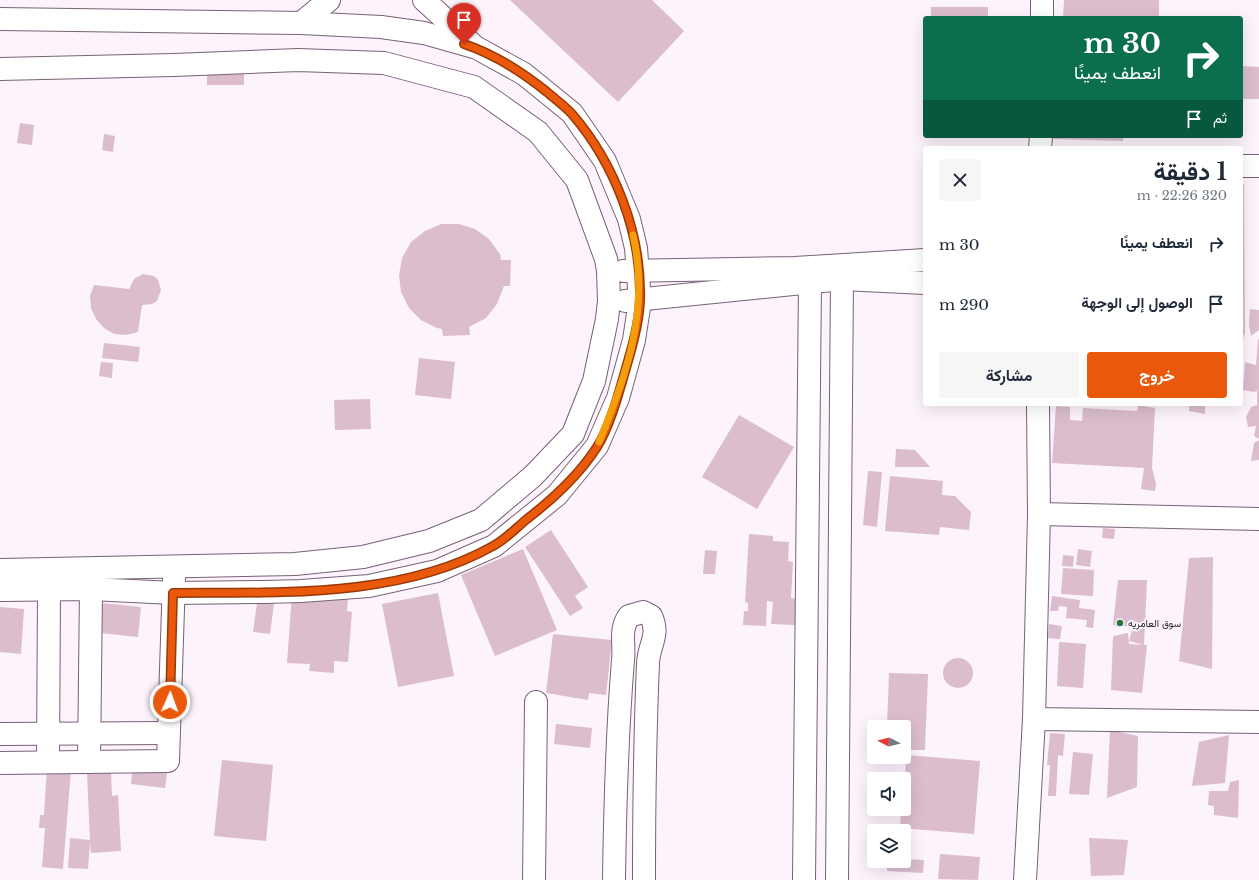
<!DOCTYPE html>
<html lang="ar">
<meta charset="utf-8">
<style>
:root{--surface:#fff;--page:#f6f6f7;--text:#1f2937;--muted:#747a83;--accent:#ea580c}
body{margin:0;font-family:"Libre Baskerville",Vazirmatn,serif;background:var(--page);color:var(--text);direction:rtl;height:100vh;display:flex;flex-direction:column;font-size:15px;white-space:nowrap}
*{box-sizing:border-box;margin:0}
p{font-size:13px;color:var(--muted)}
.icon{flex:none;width:22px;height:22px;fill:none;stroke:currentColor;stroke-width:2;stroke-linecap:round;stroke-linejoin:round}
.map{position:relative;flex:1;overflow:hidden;direction:ltr}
.panel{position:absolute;left:923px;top:146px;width:320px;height:260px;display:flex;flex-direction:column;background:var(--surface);border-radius:4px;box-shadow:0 4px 16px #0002;direction:rtl}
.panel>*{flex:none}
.hud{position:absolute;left:923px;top:16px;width:320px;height:122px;border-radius:4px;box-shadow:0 4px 16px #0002;direction:rtl;background:#0b6e4f;color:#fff;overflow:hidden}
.needle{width:26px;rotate:277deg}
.buttons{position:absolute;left:867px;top:720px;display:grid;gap:8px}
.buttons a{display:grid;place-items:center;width:44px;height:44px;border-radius:4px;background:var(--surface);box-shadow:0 4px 16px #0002;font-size:20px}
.pin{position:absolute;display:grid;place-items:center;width:34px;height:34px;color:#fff;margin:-41px -17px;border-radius:50% 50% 50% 0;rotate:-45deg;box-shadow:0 0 4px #0007}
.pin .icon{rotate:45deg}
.me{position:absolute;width:44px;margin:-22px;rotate:2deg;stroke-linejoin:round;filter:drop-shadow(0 0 3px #0008)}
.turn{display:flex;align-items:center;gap:14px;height:84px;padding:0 16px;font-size:18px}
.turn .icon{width:52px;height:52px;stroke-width:2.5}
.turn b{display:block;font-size:28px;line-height:34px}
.then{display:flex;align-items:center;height:38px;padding:0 16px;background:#0003;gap:8px;font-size:15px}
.round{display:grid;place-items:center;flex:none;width:42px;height:42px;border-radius:4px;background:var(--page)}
.summary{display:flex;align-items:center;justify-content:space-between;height:68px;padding:0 16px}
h1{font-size:24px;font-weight:700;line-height:30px}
.button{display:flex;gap:8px;margin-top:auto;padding:8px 16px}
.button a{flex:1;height:46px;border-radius:4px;background:var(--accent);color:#fff;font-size:16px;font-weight:700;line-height:46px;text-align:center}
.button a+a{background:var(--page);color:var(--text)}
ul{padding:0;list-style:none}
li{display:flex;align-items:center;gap:12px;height:60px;padding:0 16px}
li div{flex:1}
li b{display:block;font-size:15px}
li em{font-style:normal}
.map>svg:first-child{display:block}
.building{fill:#dbbdce}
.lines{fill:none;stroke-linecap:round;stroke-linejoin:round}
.street-casing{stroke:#776276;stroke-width:24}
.street{stroke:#fff;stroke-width:22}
.route-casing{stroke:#983908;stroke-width:10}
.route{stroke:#ea580c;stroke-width:7}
.slow{stroke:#f59e0b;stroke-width:7}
.poi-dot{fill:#2b7441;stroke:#fdf3fc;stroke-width:1.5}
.labels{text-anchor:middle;stroke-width:4;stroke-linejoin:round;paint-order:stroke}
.poi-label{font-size:10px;fill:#2d242d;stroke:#fdf3fc;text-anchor:start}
</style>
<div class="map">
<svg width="1259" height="880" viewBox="0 0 1259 880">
<rect width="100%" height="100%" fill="#fdf3fc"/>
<g class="building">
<path d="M 510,0 L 652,0 L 684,31 L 618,102 Z"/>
<path d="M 1064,0 L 1159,0 L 1159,18 L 1063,18 Z"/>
<rect x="931" y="7" width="57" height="11"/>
<path d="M 1241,66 L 1259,67 L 1259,99 L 1241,99 Z"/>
<rect x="207" y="73" width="37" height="12"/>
<path d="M 20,123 L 34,125 L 32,145 L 17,143 Z"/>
<path d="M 104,134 L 115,136 L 113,152 L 102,150 Z"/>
<path d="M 1054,136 L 1123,136 L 1123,141 L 1053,139 Z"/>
<path d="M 1241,184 L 1244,184 L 1245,333 L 1241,344 Z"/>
<path d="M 441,224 L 459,224 L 475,229 L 489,239 L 500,254 L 501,260 L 511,260 L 510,286 L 504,286 L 497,304 L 486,318 L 469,327 L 470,335 L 443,336 L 442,329 L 437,328 L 421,320 L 409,308 L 401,292 L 399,275 L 402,258 L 411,242 L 425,231 Z"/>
<path d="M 143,274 L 154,276 L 158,280 L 161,290 L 157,301 L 152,304 L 142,305 L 138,332 L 126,335 L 114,334 L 104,328 L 96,319 L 91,308 L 90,296 L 94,285 L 129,289 L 134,279 Z"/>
<path d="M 1250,309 L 1259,310 L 1259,330 L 1251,336 L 1249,325 Z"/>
<path d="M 1258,339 L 1259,339 L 1259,439 L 1254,436 L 1256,426 L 1248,427 L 1246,417 L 1251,407 L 1257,405 L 1257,391 L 1254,392 L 1243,390 L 1245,362 L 1256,365 Z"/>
<path d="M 104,343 L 140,347 L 138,362 L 102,358 Z"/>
<path d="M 419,358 L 455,362 L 451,399 L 415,395 Z"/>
<path d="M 101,362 L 113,363 L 112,378 L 99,376 Z"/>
<path d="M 370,399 L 371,429 L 335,430 L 334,400 Z"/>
<path d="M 1189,404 L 1205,404 L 1205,414 L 1189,411 Z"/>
<path d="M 1138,405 L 1155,408 L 1152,468 L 1156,484 L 1155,491 L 1141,489 L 1144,468 L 1052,463 L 1056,406 L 1070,407 L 1070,420 L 1082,421 L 1083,408 L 1137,411 Z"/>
<path d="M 739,415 L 794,447 L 757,509 L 702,477 Z"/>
<path d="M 1259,440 L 1259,460 L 1251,461 L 1254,443 Z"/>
<path d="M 896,449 L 915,450 L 930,467 L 895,467 Z"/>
<path d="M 868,471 L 882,472 L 877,527 L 863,525 Z"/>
<path d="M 890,476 L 943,481 L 942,495 L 955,496 L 971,512 L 969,530 L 940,527 L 939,535 L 885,531 Z"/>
<path d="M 1103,528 L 1115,529 L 1114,539 L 1102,538 Z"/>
<path d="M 551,530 L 588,587 L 575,596 L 583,608 L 570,616 L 525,547 Z"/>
<path d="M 749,534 L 773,536 L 773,541 L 789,542 L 788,561 L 793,562 L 791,598 L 797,599 L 795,625 L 771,624 L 773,602 L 767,601 L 766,626 L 743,625 L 744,611 L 748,611 L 748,603 L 745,602 Z"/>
<path d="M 523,549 L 557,630 L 495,656 L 461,575 Z"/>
<path d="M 1078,549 L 1092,551 L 1090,567 L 1076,565 Z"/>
<path d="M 705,550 L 717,551 L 715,574 L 703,574 Z"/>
<path d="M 1063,555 L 1074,556 L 1073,567 L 1062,566 Z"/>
<path d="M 1213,557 L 1212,669 L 1179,661 L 1189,558 Z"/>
<path d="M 1063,568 L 1094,570 L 1093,596 L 1061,594 Z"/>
<path d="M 1118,580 L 1147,580 L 1144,645 L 1129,641 L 1133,627 L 1113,625 Z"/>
<path d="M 438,593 L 454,676 L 398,687 L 382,604 Z"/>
<path d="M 292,594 L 348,598 L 347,611 L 352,612 L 348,662 L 334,661 L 334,673 L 309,671 L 310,664 L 287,663 Z"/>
<path d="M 1052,596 L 1080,600 L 1079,608 L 1095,610 L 1093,628 L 1086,627 L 1087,620 L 1066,618 L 1067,607 L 1059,606 L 1058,611 L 1050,611 Z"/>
<path d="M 103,603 L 141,607 L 138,637 L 100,633 Z"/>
<path d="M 257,603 L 274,604 L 270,634 L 253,632 Z"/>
<path d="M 0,607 L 24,609 L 21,654 L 0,652 Z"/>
<path d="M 1049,624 L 1062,626 L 1060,639 L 1048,638 Z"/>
<path d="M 1128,633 L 1129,644 L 1147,645 L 1142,693 L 1111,690 L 1113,636 Z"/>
<path d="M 553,634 L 612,640 L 606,695 L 589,693 L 588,700 L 546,693 Z"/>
<path d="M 1059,642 L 1086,644 L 1083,688 L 1057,686 Z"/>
<circle cx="958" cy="673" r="15"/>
<path d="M 889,673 L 928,674 L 925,750 L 904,750 L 904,727 L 887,727 Z"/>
<path d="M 556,724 L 592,728 L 590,748 L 554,744 Z"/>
<path d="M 1110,730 L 1138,736 L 1137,787 L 1107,798 Z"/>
<path d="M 1050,733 L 1065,734 L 1063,756 L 1058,755 L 1056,796 L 1048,796 L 1050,765 L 1047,765 Z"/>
<path d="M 1229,735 L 1225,783 L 1192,786 L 1199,742 Z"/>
<path d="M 1073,752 L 1093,754 L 1089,795 L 1069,794 Z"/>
<path d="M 906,755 L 980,761 L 974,834 L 900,828 L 901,809 L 904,809 Z"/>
<path d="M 222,760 L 273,765 L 266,841 L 214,836 Z"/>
<path d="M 133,763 L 168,767 L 165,788 L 131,784 Z"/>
<path d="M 47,768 L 71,770 L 63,869 L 42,867 L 45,828 L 39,828 L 40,815 L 44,815 Z"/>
<path d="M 111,771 L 112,796 L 118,795 L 121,851 L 91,853 L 90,843 L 88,869 L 68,868 L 70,838 L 90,840 L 87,773 Z"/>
<path d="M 1239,780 L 1238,818 L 1214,815 L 1214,806 L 1208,805 L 1209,791 L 1228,791 L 1230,782 Z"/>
<path d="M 1089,838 L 1128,840 L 1124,875 L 1091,876 Z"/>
<path d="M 940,854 L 980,857 L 978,880 L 938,879 Z"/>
<path d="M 904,859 L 924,860 L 923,873 L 887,871 L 887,861 L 904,861 Z"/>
</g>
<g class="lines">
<g class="street-casing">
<g id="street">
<path d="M 424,0 L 473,45"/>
<path d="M 1042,0 L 1042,18"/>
<path d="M 0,19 L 301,23 L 381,27 L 424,33 L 477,48 L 524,74 L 572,113 L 605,161 L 629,219 L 636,248 L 640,301 L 634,340 L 618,398 L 597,446 L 557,495 L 494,546 L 437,571 L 369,586 L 301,591 L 265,592 L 173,593 L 91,589 L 0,590"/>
<path d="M 301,23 L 329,0"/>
<path d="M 0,69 L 174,65 L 298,60 L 384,63 L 474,87 L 538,132 L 577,180 L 606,259 L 608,271 L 609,301 L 607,319 L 594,381 L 573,434 L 533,476 L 481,520 L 429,541 L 363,557 L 295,564 L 0,570"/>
<path d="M 1040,148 L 1041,136"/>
<path d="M 1241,166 L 1259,166"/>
<path d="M 623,271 L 795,268 L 925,260"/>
<path d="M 625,301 L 842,279 L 925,283"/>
<path d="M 1039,514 L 1259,519"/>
<path d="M 1034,719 L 1259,722"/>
<path d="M 0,734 L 168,733"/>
<path d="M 48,762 L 49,590"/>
<path d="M 89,762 L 91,589"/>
<path d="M 0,763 L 168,761 L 174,578"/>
<path d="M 534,880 L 536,702"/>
<path d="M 614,880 C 615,806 617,733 623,660 C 625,644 619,630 629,616 L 643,612 L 651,616 C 660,635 649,644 648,663 C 645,735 644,808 644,880"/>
<path d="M 804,880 L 810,281"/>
<path d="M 837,880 L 842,279"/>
<path d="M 1025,880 L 1034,719 L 1039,514 L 1038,404"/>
</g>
</g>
<use href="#street" class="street"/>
</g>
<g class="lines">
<g class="route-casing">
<path id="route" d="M 170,702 L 173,593 C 277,592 399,599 493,546 C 505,540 516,528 527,519 C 553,499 579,475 597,447 C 609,428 618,396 624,375 C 631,351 639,325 640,300 C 642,234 615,164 572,114 C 565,106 555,99 547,92 C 522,72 494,54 464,44"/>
</g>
<use href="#route" class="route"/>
<path class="slow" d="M 599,442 C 627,375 650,308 633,235"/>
</g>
<circle class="poi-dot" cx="1120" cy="623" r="4"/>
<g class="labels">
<g class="poi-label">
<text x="1128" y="627">سوق العامريه</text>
</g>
</g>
</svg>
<div class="buttons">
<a><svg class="needle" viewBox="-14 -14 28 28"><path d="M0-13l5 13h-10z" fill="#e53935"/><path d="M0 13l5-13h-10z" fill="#747a83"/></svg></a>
<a><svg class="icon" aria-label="sound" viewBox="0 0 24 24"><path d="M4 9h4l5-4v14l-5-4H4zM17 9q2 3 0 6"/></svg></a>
<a><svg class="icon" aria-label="layers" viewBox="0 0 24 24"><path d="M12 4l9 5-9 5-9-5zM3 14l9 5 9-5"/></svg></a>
</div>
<div class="pin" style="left:464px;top:44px;background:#d93025"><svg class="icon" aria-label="arrive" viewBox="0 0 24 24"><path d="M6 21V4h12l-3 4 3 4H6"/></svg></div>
<svg class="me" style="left:170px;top:702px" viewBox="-20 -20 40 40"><circle r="17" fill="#ea580c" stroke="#fff" stroke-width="3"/><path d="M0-11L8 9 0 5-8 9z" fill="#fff"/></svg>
<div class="hud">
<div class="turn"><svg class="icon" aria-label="right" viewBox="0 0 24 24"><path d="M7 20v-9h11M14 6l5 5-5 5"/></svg><div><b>30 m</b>انعطف يمينًا</div></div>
<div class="then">ثم<svg class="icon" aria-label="arrive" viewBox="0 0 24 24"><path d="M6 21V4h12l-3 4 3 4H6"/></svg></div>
</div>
<section class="panel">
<div class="summary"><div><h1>1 دقيقة</h1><p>320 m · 22:26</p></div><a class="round"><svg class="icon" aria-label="close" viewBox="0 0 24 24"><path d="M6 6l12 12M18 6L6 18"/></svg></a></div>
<ul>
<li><svg class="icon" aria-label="right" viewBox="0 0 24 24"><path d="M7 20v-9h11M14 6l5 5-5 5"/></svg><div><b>انعطف يمينًا</b></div><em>30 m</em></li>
<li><svg class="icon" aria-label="arrive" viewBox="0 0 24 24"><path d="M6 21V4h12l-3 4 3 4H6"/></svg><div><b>الوصول إلى الوجهة</b></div><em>290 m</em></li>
</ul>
<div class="button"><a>خروج</a><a>مشاركة</a></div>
</section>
</div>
